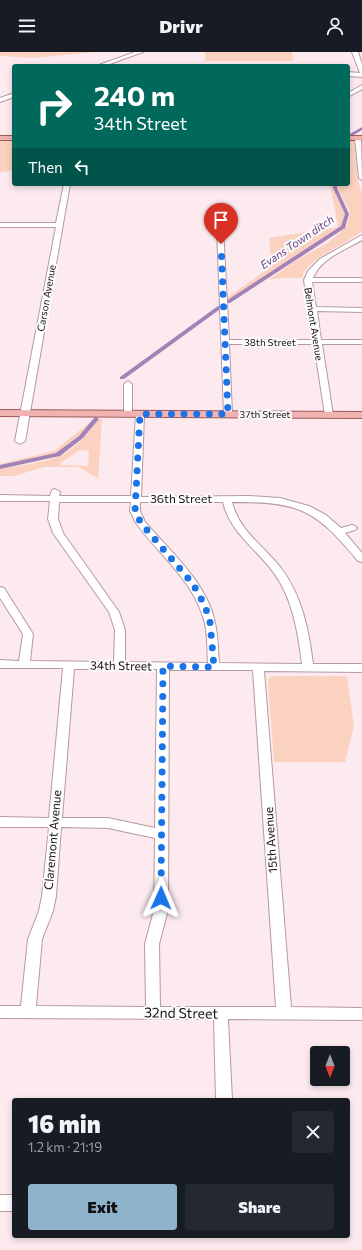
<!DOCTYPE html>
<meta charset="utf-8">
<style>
:root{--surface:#171b24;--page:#242831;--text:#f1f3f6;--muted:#9ea1a6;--accent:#90b3cc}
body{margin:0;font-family:Commissioner,sans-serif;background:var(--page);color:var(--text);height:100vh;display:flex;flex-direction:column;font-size:15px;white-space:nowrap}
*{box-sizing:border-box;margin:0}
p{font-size:13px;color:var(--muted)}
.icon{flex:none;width:22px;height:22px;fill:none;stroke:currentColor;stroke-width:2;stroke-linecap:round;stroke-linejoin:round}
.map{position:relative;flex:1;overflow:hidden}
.details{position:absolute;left:12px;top:1046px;width:338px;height:140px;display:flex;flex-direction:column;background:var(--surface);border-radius:4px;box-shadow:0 2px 6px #0003}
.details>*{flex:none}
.hud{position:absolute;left:12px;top:12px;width:338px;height:122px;border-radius:4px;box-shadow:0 2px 6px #0003;background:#00695c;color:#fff;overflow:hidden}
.needle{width:26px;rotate:180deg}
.buttons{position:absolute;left:310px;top:994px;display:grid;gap:8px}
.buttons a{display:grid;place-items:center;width:40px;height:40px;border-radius:4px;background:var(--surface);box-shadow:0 2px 6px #0003;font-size:20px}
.pin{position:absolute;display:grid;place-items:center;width:34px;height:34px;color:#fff;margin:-41px -17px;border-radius:50% 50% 50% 0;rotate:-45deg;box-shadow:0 0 4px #0007}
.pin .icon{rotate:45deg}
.me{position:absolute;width:44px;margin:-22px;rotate:1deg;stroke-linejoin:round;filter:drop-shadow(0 0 3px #0008)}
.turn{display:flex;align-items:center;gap:14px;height:84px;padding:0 16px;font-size:18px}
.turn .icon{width:52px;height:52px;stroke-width:2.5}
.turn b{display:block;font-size:28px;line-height:34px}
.then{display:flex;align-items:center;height:38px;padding:0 16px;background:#0003;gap:8px;font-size:15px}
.round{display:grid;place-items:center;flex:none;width:42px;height:42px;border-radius:4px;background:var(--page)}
.headline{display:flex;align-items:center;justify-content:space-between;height:68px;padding:0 16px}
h1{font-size:24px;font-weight:800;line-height:30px}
.button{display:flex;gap:8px;margin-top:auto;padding:8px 16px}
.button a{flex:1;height:46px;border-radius:4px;background:var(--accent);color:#111;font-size:16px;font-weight:800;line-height:46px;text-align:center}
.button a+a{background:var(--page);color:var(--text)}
header{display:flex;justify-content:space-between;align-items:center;height:52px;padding:0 16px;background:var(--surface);font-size:18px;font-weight:800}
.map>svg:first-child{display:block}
.green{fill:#fbd2c0;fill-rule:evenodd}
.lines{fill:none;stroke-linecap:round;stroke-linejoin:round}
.canal{fill:#a382b7;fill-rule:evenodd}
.minor-casing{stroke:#b699a2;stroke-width:2}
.major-casing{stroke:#9f5a5a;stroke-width:2}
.minor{fill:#fff;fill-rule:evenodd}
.major{fill:#f0b3b2;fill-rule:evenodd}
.route{stroke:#1a73e8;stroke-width:7;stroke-dasharray:0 12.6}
.labels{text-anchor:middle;stroke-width:4;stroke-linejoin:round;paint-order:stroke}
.far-street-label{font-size:10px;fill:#1b1114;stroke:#fcfcfc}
.far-water-label{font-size:11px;font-style:italic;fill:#6a3e81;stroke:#fcfcfc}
.street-label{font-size:12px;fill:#1b1114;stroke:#fcfcfc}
.near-street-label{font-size:14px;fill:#1b1114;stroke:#fcfcfc}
</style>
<header><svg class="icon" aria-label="menu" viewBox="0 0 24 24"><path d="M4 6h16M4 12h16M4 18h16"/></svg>Drivr<svg class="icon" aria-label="person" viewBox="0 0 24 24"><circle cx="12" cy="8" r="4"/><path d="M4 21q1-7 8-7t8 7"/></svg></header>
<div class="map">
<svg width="362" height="1198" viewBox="0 0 362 1198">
<rect width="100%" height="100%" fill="#fceaef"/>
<g class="green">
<path d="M 0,0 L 97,0 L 33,6 L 0,4 Z"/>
<path d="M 205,0 L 292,0 L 293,9 L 205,9 Z"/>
<path d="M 0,88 L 14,88 L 14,119 L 0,120 Z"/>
<path d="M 350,88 L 354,89 L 358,127 L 362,143 L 362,179 C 349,191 303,209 302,226 L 282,226 L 268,228 L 297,208 L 329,190 L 347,174 L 350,160 L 337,135 L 337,132 L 348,132 L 348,89 Z"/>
<path d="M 330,132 L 334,132 L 333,136 L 345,162 L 341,175 L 228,249 L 228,245 L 272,214 L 269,186 L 338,175 Z"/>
<path d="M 94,367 L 80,385 L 57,402 L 0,413 L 0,412 L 54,399 Z"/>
<path d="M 97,367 L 102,367 L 98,427 L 79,415 L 44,415 L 14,424 L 0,424 L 0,416 C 13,415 54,409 64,402 C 75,395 93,379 97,367 ZM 80,398 L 89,399 L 88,414 L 60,413 L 62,410 Z"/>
<path d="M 271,624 L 347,624 L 354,674 L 345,710 L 274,710 L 268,631 L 268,627 Z"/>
</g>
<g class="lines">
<g class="canal">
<path d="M 362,75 L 362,78 L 352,84 L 348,83 Z"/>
<path d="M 333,132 L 337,132 L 337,136 L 349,162 L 345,176 L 230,251 L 226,251 L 226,249 L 341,174 L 345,162 L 333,136 Z"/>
<path d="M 218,254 L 223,255 L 124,327 L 120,327 L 120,325 Z"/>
<path d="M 96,365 L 99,367 L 83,386 L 60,404 L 0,417 L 0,413 L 56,401 L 79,384 L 94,366 Z"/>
</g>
<g class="minor-casing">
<g id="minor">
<path d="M 135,0 L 143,0 L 104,14 L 96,14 Z"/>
<path d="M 352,0 L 358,0 L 362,12 L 362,25 L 348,24 L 348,20 L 360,21 Z"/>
<path d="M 362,33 L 362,37 L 348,45 L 348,41 Z"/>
<path d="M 14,41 L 14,45 L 0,50 L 0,46 Z"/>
<path d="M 358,84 L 361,86 L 362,128 L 359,126 L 355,86 Z"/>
<path d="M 64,132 L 70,132 L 25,389 L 20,392 L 15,389 L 56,175 L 0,175 L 0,171 L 56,171 Z"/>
<path d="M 220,174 L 223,176 L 229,288 L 313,288 L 304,228 L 308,219 L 320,207 L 362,183 L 362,188 C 345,198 321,206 313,226 L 362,226 L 362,230 L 312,230 L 316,255 L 362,256 L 362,260 L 317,259 L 321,288 L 362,288 L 362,292 L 322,292 L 333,363 L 332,365 L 329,366 L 325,363 L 314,292 L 229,292 L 232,362 L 228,365 L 224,362 L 217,176 Z"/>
<path d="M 128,329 L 132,332 L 132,362 L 128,365 L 124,362 L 124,332 Z"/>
<path d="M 140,359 L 144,362 L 141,445 L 249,444 L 280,446 L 309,454 L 326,463 L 341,476 L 352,473 L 355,474 L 357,476 L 355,478 L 345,481 L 362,501 L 362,510 L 358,509 C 315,457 300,450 232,450 C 239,479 264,494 281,516 C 302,544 309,578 313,612 L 362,612 L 362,620 L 264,619 L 291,955 L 362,956 L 362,968 L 228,967 L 232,1048 L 216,1048 L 214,967 L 0,966 L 0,954 L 21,954 L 28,887 L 39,859 L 42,844 L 49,775 L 0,775 L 0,765 L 49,766 L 63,616 L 0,616 L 0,608 L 19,609 L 23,582 L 0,546 L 0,535 L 4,536 L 33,582 L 30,609 L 114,610 L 115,578 L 109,560 L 53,481 L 48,467 L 50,449 L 0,449 L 0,443 L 50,444 L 52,438 L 55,437 L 60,440 L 59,444 L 131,444 L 136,362 ZM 59,450 L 131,450 L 130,459 L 136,471 C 159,503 193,528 204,568 C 208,581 207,597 208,611 L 125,610 L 125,578 L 119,560 L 63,481 L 58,467 ZM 140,450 L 223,450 C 230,481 257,497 274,521 C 293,548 298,580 302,612 L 219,611 C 218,598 218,584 215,571 C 209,533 169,498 145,470 L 140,459 ZM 74,617 L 157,617 L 155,776 L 108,766 L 62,766 ZM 169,618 L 253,618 L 276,955 L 160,955 L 159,892 L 168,858 ZM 61,775 L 108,776 L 155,786 L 154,858 L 145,892 L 146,955 L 36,954 L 42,887 L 53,859 L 56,844 Z"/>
<rect x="0" y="1143" width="14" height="16"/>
</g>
</g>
<g class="major-casing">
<g id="major">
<rect x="0" y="84" width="14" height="4"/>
<rect x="348" y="84" width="14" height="4"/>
<path d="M 0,358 L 362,360 L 362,366 L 0,364 Z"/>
</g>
</g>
<use href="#minor" class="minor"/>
<use href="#major" class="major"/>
</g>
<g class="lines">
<path class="route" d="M 161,846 L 163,614 L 214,615 L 210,570 L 205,554 L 193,532 L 141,471 L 135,459 L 140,362 L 228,362 L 221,192"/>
</g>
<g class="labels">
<g class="far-street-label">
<text transform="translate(46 246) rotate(-80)" y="4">Carson Avenue</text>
<text transform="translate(314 272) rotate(81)" y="4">Belmont Avenue</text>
<text x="270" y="294">38th Street</text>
<text x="265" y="366">37th Street</text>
</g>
<g class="far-water-label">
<text transform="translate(297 190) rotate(-34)" y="4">Evans Town ditch</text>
</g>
<g class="street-label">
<text x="181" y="451">36th Street</text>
<text transform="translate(121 614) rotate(1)" y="4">34th Street</text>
<text transform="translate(53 788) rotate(-85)" y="4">Claremont Avenue</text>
<text transform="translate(271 788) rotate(-94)" y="4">15th Avenue</text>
</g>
<g class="near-street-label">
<text transform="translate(181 961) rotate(1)" y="5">32nd Street</text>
</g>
</g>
</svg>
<div class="buttons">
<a><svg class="needle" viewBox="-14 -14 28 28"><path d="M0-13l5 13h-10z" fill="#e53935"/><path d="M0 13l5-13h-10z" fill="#9ea1a6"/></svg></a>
</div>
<div class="pin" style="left:221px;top:192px;background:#d93025"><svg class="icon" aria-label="arrive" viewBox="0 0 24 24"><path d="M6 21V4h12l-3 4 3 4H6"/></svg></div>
<svg class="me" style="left:161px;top:846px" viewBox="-20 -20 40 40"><path d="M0-17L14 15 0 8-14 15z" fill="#1a73e8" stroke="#fff" stroke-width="4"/></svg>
<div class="hud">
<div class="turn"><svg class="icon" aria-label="right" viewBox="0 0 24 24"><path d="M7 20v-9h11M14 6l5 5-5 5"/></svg><div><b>240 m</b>34th Street</div></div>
<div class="then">Then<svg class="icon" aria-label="left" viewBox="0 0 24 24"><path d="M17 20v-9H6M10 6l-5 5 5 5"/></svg></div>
</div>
<section class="details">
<div class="headline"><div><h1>16 min</h1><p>1.2 km · 21:19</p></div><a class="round"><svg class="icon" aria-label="close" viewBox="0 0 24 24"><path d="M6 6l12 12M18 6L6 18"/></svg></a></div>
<div class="button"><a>Exit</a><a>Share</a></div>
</section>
</div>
